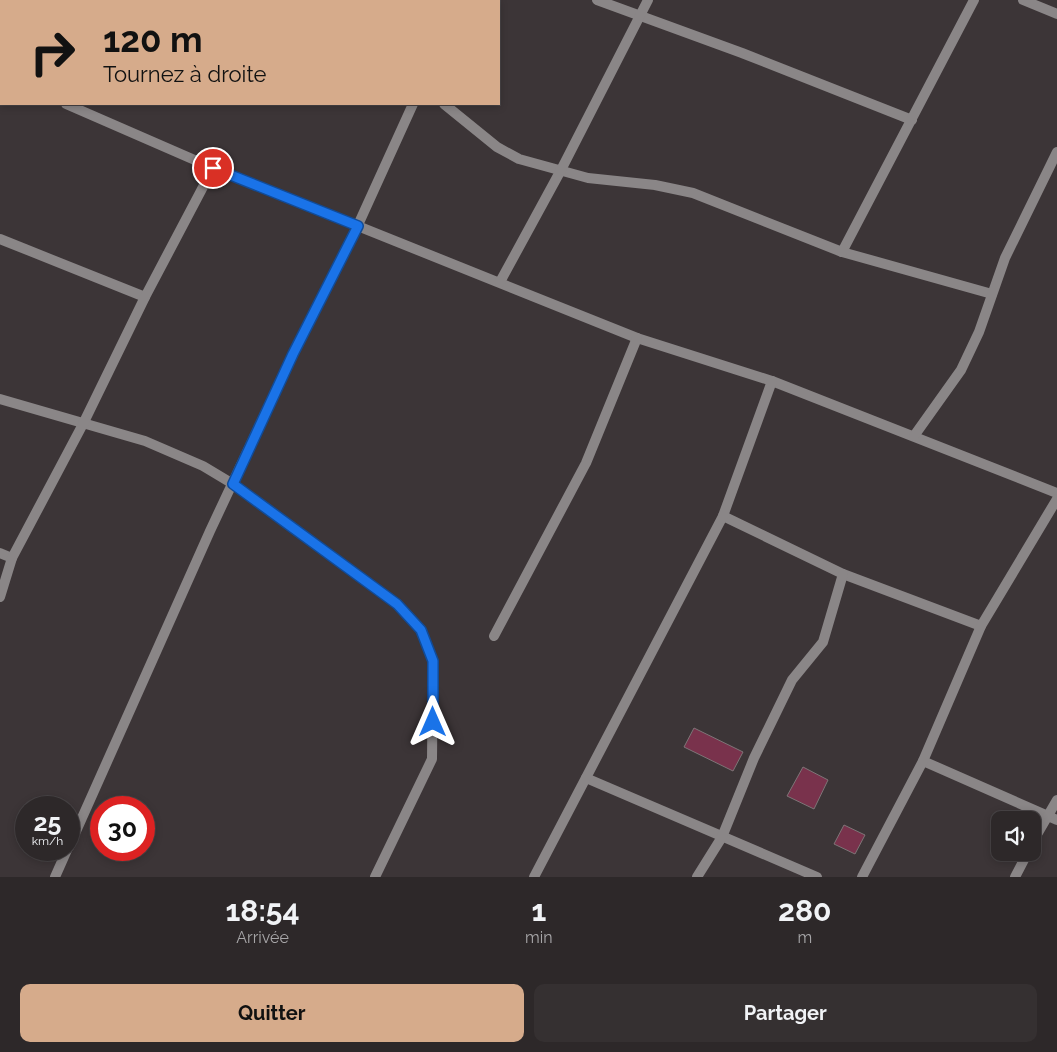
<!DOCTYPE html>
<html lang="fr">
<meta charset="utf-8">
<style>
:root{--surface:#2d2829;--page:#353031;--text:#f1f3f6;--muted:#a7a6a8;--line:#484446;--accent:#d6ab8b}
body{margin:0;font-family:Raleway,sans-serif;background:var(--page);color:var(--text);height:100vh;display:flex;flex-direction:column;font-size:19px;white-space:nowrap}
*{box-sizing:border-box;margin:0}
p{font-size:16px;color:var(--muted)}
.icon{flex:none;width:28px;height:28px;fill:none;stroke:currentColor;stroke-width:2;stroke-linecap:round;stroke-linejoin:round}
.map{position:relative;height:877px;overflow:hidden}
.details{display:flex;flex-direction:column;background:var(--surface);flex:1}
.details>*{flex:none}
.guide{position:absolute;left:0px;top:0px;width:500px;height:105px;box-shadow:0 2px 8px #0003,0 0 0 1px var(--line);background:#d6ab8b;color:#111;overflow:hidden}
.fabs{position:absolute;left:991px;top:811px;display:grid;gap:10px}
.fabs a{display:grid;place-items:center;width:50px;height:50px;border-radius:10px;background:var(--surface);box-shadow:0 2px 8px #0003,0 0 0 1px var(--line);font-size:25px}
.speed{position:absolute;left:15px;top:796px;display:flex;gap:10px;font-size:25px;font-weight:700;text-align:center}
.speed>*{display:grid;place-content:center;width:65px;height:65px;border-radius:50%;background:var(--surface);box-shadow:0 2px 8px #0003,0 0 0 1px var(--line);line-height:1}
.speed small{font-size:12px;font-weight:400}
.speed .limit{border:8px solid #d22;background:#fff;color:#111}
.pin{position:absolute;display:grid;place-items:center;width:42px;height:42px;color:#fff;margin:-21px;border:2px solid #fff;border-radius:50%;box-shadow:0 1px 5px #0007}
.me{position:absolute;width:55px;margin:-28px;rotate:0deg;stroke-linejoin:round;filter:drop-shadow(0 0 4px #0008)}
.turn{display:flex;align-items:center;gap:18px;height:105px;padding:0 20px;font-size:22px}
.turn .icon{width:65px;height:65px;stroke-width:2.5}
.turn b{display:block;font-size:35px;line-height:42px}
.eta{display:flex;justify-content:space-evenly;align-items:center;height:85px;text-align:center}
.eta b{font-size:30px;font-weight:700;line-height:35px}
.button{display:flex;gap:10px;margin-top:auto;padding:10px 20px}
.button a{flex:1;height:58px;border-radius:10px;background:var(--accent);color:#111;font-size:20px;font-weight:700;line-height:58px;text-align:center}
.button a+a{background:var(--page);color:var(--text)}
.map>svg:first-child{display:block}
.building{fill:#79324c;stroke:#7e7577}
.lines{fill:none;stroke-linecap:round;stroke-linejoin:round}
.street{stroke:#8a8687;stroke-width:10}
.route-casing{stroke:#114b97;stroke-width:12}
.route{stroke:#1a73e8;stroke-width:9}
</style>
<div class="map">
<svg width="1057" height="877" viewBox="0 0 1057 877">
<rect width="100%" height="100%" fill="#3c3537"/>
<g class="building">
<path d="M 694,728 L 743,752 L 733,771 L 684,747 Z"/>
<path d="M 803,767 L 828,780 L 814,809 L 787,796 Z"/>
<path d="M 844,825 L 865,835 L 855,854 L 834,844 Z"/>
</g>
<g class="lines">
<g class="street">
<path d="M 236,0 L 238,1"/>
<path d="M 597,0 L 742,53 L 912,120"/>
<path d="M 1023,0 L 1057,14"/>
<path d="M 298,1 L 299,0"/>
<path d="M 464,1 L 464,0"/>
<path d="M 0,75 L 1,75"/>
<path d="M 66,104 L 213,168 L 637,338 L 772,381 L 1057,493"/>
<path d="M 444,104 L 497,147 L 519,159 L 588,178 L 655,185 L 693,193 L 842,252 L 992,294"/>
<path d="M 0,239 L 145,297"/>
<path d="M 842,252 L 974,0"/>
<path d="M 500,282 L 561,170 L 648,0"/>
<path d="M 0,399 L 145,441 L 203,466 L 233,484 L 397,604 L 421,630 L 433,661 L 432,759 L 375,877"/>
<path d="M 914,436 L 961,370 L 979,332 L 1005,258 L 1057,152"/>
<path d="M 723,516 L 843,574 L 981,626"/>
<path d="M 0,553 L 12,558"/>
<path d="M 0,597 L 12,558 L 83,424 L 145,297 L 213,168"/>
<path d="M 494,636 L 586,463 L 637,338"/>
<path d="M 923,761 L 1057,820"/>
<path d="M 586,778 L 817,877"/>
<path d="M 1032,843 L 1057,800"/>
<path d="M 69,847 L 210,531 L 293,354 L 358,225 L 413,104"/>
<path d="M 55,877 L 67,850"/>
<path d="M 534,877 L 723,516 L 772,381"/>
<path d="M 697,877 L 722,837 L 754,758 L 792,680 L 823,642 L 843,574"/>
<path d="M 862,877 L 923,761 L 981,626 L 1057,499"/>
<path d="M 1015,877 L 1028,852"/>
</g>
</g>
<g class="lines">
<g class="route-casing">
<path id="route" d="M 213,168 L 358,226 L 293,354 L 233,484 L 397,604 L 421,630 L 433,661 L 433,722"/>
</g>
<use href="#route" class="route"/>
</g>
</svg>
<div class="fabs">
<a><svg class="icon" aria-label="sound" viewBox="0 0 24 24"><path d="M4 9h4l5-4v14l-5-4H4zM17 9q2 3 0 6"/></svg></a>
</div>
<div class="speed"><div>25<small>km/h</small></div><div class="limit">30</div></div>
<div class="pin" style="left:213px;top:168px;background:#d93025"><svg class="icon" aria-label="arrive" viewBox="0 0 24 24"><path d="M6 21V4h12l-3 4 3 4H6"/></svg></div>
<svg class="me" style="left:433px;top:722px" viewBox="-20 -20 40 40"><path d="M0-17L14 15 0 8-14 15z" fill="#1a73e8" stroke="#fff" stroke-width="4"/></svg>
<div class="guide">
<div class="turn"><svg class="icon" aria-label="right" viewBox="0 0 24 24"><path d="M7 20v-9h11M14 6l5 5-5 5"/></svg><div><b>120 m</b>Tournez à droite</div></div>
</div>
</div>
<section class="details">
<div class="eta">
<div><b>18:54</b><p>Arrivée</p></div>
<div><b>1</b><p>min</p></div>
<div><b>280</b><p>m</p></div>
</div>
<div class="button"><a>Quitter</a><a>Partager</a></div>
</section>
